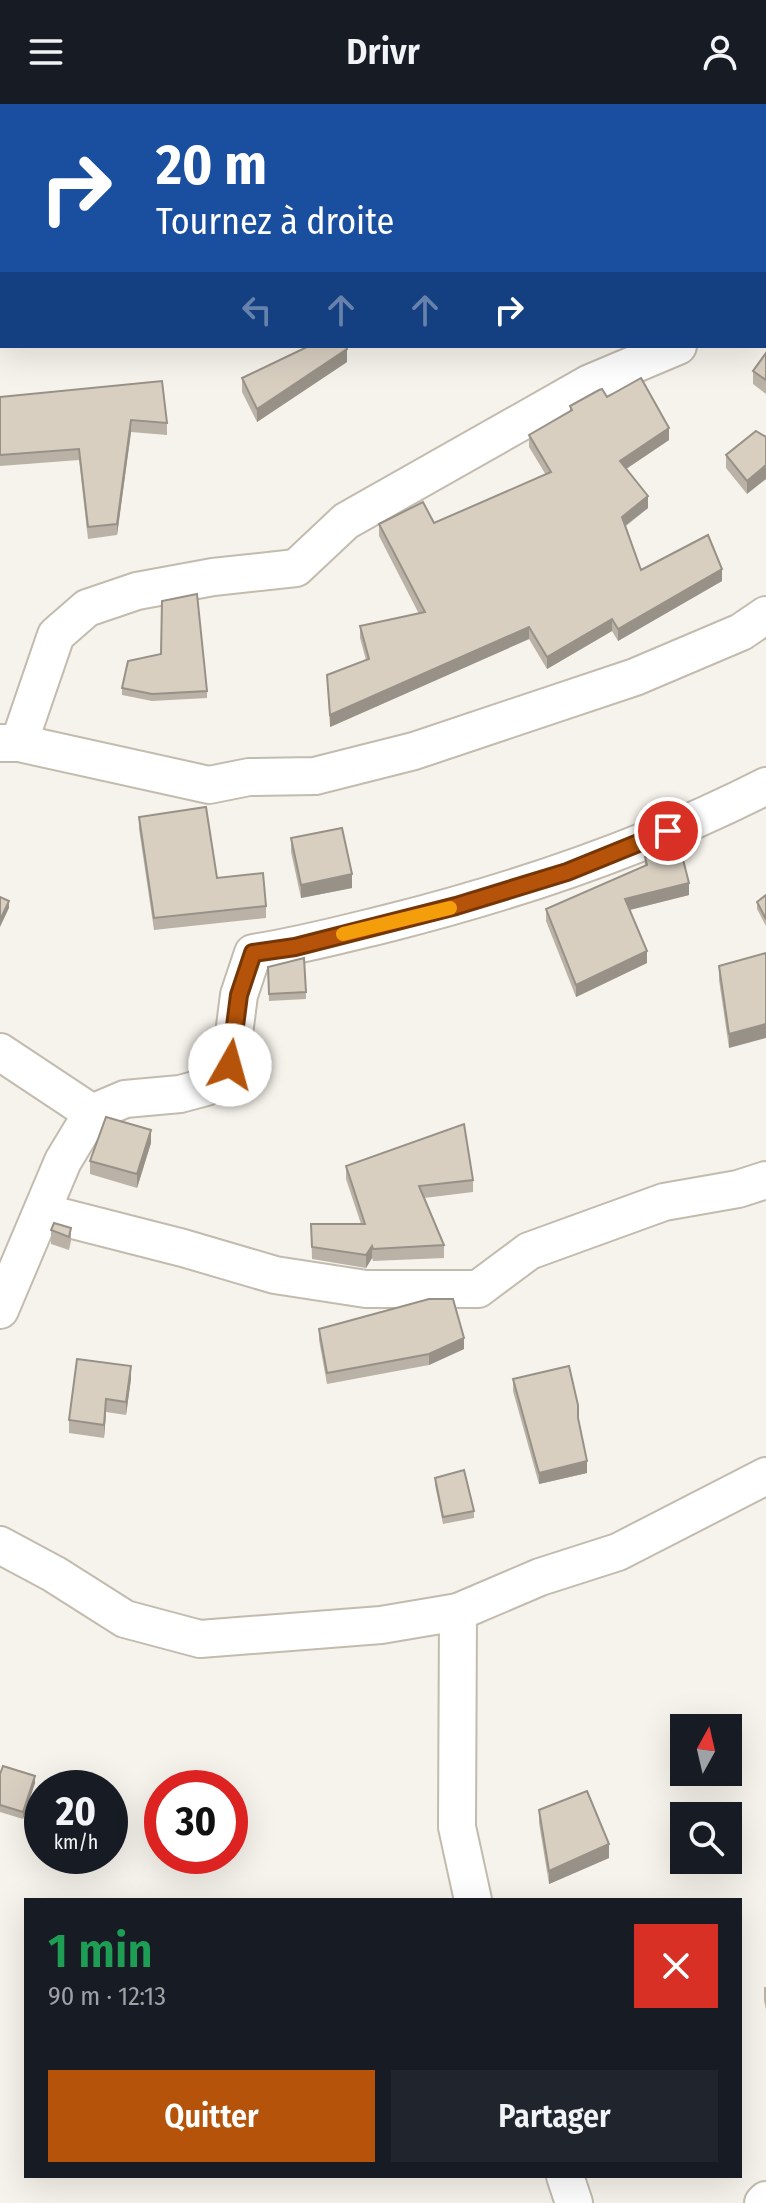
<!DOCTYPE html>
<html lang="fr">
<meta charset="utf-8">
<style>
:root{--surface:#171b24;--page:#20242c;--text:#f1f3f6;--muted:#9ea1a6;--accent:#b45309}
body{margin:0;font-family:"Fira Sans Condensed",sans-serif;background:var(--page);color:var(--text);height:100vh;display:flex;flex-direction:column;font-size:30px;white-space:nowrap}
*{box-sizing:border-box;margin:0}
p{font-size:26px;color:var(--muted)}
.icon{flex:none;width:44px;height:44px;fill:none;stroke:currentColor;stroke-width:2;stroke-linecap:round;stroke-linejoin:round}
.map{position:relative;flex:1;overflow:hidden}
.details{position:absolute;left:24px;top:1794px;width:718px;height:280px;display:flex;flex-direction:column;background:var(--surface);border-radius:0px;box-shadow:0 8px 32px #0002}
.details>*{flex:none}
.banner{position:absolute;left:0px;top:0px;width:766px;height:244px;box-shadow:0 8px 32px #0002;background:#1a4fa0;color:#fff;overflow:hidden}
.needle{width:52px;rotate:8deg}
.tools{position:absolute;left:670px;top:1610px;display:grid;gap:16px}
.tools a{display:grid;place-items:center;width:72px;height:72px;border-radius:0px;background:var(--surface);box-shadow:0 8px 32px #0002;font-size:40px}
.speed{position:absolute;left:24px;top:1666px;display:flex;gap:16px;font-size:40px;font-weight:700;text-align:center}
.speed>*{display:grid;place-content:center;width:104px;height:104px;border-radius:50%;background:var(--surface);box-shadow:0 8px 32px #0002;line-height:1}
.speed small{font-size:20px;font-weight:400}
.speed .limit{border:12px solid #d22;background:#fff;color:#111}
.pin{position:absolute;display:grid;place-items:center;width:68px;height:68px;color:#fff;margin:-34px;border:4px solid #fff;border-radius:50%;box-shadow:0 2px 8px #0007}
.me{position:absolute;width:88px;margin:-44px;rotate:7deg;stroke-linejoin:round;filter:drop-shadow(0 0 6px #0008)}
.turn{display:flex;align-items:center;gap:28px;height:168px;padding:0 24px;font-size:36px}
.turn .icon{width:104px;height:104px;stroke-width:2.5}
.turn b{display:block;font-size:56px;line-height:68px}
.lanes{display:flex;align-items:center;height:76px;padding:0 24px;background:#0003;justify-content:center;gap:40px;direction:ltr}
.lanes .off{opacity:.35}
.round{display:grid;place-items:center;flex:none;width:84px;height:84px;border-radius:0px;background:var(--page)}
.headline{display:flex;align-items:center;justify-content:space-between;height:136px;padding:0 24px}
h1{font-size:48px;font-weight:600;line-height:60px;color:#1e9e55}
.action{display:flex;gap:16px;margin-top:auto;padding:16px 24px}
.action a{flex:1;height:92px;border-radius:0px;background:var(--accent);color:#fff;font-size:32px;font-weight:600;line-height:92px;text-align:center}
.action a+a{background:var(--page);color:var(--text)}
header{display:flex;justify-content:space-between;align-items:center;height:104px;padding:0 24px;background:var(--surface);font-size:36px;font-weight:600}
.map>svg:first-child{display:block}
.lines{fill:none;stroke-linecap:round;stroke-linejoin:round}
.street-casing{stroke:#c2bbae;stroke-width:40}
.street{stroke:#fff;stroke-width:36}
.wall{fill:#bab2a6}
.shaded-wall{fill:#979187}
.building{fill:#d8cfc1;stroke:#979187;stroke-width:2}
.route-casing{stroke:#753606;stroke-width:20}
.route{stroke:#b45309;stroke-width:14}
.slow{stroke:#f59e0b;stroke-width:14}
</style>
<header><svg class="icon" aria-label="menu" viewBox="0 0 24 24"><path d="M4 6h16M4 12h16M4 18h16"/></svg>Drivr<svg class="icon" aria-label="person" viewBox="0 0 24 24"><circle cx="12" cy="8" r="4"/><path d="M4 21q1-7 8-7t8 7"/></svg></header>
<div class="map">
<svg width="766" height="2099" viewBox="0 0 766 2099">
<rect width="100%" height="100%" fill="#f6f3ec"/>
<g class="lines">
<g class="street-casing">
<g id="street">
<path d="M 764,138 L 766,132"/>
<path d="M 0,639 L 19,639 L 209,681 L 249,673 L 315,672 L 414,647 L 635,573 L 741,528 L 766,511"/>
<path d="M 19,639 L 56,531 L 87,504 L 137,487 L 213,473 L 296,464 L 346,417 L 590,279 L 678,242"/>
<path d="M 0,948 L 92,1009"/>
<path d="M 42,1108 L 183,1144 L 275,1171 L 366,1185 L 478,1185 L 529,1147 L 664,1098 L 738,1085 L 766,1076"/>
<path d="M 0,1206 L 63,1057 L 92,1009 L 125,995 L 180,990 L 206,983 L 230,961 L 239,891 L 253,849 C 299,842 344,830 389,819 C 520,786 646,743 766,682"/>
<path d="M 0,1441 L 54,1470 L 125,1515 L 200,1535 L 381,1521 L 458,1508 L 540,1473 L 618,1448 L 766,1372"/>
<path d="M 458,1508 L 457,1723 L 473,1796"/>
<path d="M 565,2072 L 574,2099"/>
<path d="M 763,2099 L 766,2096"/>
</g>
</g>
<use href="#street" class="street"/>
</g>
<g class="wall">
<path d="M 766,249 L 766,290 L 753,280 L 753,267 Z"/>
<path d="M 347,258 L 257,318 L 242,288 L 242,274 Z"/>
<path d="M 0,293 L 167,319 L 167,331 L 131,328 L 117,431 L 88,435 L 79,356 L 0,362 Z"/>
<path d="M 607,293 L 669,336 L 626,365 L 648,404 L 626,422 L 641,466 L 722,477 L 618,537 L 612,527 L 547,565 L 529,535 L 330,623 L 327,571 L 366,556 L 360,534 L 360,522 L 419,510 L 379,432 L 379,420 L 434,419 L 546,371 L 529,343 L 529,331 L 570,308 L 570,302 Z"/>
<path d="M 756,327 L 747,390 L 726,364 L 726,351 Z"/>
<path d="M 161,550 L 207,587 L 207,594 L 152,597 L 122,591 L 122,584 Z"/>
<path d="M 139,713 L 217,774 L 266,802 L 266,814 L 154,826 L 139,725 Z"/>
<path d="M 291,734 L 352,784 L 301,794 L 291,748 Z"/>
<path d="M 645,753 L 689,791 L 630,806 L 647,859 L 576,893 L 546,817 L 546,805 L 645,762 Z"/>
<path d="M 766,791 L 766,822 L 757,805 L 757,798 Z"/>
<path d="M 766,849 L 729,944 L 719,876 L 719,862 Z"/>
<path d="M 268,863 L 306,888 L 306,895 L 269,897 Z"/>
<path d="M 151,1039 L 137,1084 L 90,1070 L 90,1057 Z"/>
<path d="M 346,1062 L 473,1076 L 473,1088 L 424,1094 L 444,1141 L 444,1154 L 373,1157 L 372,1154 L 366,1164 L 312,1155 L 311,1120 L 361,1120 L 346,1075 Z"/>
<path d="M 71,1124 L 71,1137 L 69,1146 L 51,1140 L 51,1126 Z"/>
<path d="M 319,1225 L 464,1245 L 429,1261 L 327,1280 L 319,1236 Z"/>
<path d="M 131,1275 L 126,1311 L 106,1308 L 104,1334 L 69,1329 L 69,1316 Z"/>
<path d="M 513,1275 L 578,1314 L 587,1369 L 539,1380 L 513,1287 Z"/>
<path d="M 435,1374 L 474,1407 L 474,1414 L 443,1420 L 435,1381 Z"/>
<path d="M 0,1670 L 35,1679 L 23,1715 L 0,1708 Z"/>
<path d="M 539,1706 L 609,1754 L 549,1780 L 539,1719 Z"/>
<path d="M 764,1883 L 766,1883 L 766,1906 L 764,1896 Z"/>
</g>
<g class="shaded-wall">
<path d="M 662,0 L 680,0 L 677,2 L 660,2 Z"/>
<path d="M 347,245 L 347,258 L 257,318 L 257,305 Z"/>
<path d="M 131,316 L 131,328 L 117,431 L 117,420 Z"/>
<path d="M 669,324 L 669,336 L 620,369 L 620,357 Z"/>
<path d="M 766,361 L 766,375 L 747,390 L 747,377 Z"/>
<path d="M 648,392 L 648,404 L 622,424 L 622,413 Z"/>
<path d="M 722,465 L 722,477 L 618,537 L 618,525 Z"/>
<path d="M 612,515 L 612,527 L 547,565 L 547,553 Z"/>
<path d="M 529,523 L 529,535 L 330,623 L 330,611 Z"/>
<path d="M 352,770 L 352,784 L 301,794 L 301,781 Z"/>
<path d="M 689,779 L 689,791 L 625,807 L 625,795 Z"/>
<path d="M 9,797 L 9,804 L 0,823 L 0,816 Z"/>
<path d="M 647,847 L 647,859 L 576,893 L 576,881 Z"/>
<path d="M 766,920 L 766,934 L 729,944 L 729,930 Z"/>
<path d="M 151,1026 L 151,1039 L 137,1084 L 137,1070 Z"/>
<path d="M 372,1142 L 372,1154 L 366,1164 L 366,1151 Z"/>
<path d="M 464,1234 L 464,1245 L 429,1261 L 429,1250 Z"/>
<path d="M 131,1262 L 131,1275 L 126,1311 L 126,1298 Z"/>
<path d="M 106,1295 L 106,1308 L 104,1334 L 104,1321 Z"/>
<path d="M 587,1357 L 587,1369 L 539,1380 L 539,1369 Z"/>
<path d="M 35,1672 L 35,1679 L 23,1715 L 23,1708 Z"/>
<path d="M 609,1740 L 609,1754 L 549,1780 L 549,1767 Z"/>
</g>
<g class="building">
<path d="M 298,0 L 322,0 L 323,2 L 294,2 Z"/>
<path d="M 590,0 L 662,0 L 660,2 L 588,2 Z"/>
<path d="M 309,242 L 346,242 L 347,245 L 257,305 L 242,274 Z"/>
<path d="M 766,249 L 766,276 L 753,267 Z"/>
<path d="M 641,274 L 669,324 L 620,357 L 648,392 L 622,413 L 641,466 L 708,431 L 722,465 L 618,525 L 612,515 L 547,553 L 529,523 L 330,611 L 327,571 L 369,555 L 360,522 L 425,508 L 379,420 L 423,398 L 434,419 L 551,368 L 529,331 L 572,306 L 570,302 L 599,286 L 602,285 L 607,293 Z"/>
<path d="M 162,277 L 167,319 L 131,316 L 117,420 L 88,423 L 79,345 L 0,351 L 0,293 Z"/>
<path d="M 756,327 L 766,333 L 766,361 L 747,377 L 726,351 Z"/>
<path d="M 197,490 L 207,587 L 152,590 L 122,584 L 128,557 L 161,550 L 162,497 Z"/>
<path d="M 206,703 L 217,774 L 263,769 L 266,802 L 154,814 L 139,713 Z"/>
<path d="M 342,724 L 352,770 L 301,781 L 291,734 Z"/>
<path d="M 680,744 L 689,779 L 625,795 L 647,847 L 576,881 L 546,805 L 647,761 L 645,753 Z"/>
<path d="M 766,791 L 766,815 L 757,798 Z"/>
<path d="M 0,793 L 9,797 L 0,816 Z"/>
<path d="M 766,849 L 766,920 L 729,930 L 719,862 Z"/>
<path d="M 304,854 L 306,888 L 269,890 L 268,863 Z"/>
<path d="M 106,1013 L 151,1026 L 137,1070 L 90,1057 Z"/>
<path d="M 464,1020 L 473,1076 L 419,1082 L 444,1141 L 373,1145 L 372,1142 L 366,1151 L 312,1143 L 311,1120 L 365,1120 L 346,1062 Z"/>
<path d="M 54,1119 L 71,1124 L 69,1133 L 51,1126 Z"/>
<path d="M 429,1195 L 453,1195 L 464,1234 L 429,1250 L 327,1269 L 319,1225 Z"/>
<path d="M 77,1255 L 131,1262 L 126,1298 L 106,1295 L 104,1321 L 69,1316 Z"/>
<path d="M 569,1262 L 578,1301 L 578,1314 L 587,1357 L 539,1369 L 513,1275 Z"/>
<path d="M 464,1366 L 474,1407 L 443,1413 L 435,1374 Z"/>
<path d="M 3,1662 L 35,1672 L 23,1708 L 0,1701 L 0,1670 Z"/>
<path d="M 587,1687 L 609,1740 L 549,1767 L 539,1706 Z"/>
</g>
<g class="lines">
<g class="route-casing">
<path id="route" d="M 230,961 L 239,891 L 253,849 L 295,843 L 456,802 L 567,768 L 668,727"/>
</g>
<use href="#route" class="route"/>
<path class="slow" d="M 343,830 L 450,804"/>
</g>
</svg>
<div class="tools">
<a><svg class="needle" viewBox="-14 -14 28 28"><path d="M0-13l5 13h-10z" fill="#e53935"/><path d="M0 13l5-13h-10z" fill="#9ea1a6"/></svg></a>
<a><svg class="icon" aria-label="search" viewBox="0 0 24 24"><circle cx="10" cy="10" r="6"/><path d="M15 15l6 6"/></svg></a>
</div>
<div class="speed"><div>20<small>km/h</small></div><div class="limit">30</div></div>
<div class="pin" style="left:668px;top:727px;background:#d93025"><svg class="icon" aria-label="arrive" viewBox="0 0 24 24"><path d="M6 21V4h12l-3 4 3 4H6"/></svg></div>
<svg class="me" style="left:230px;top:961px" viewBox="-20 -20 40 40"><circle r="19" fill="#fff"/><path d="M0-13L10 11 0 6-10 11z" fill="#b45309"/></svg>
<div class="banner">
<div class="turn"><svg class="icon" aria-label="right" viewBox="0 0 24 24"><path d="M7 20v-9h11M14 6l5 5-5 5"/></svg><div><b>20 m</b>Tournez à droite</div></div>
<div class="lanes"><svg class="icon off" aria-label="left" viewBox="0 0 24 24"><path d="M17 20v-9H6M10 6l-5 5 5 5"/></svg><svg class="icon off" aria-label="ahead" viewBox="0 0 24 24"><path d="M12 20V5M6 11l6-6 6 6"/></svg><svg class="icon off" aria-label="ahead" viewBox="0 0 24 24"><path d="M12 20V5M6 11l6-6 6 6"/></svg><svg class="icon" aria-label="right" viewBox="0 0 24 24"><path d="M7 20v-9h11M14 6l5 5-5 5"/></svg></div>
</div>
<section class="details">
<div class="headline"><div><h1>1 min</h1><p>90 m · 12:13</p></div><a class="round" style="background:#d93025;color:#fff"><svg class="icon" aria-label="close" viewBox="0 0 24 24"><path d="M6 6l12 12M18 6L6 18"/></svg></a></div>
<div class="action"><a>Quitter</a><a>Partager</a></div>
</section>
</div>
